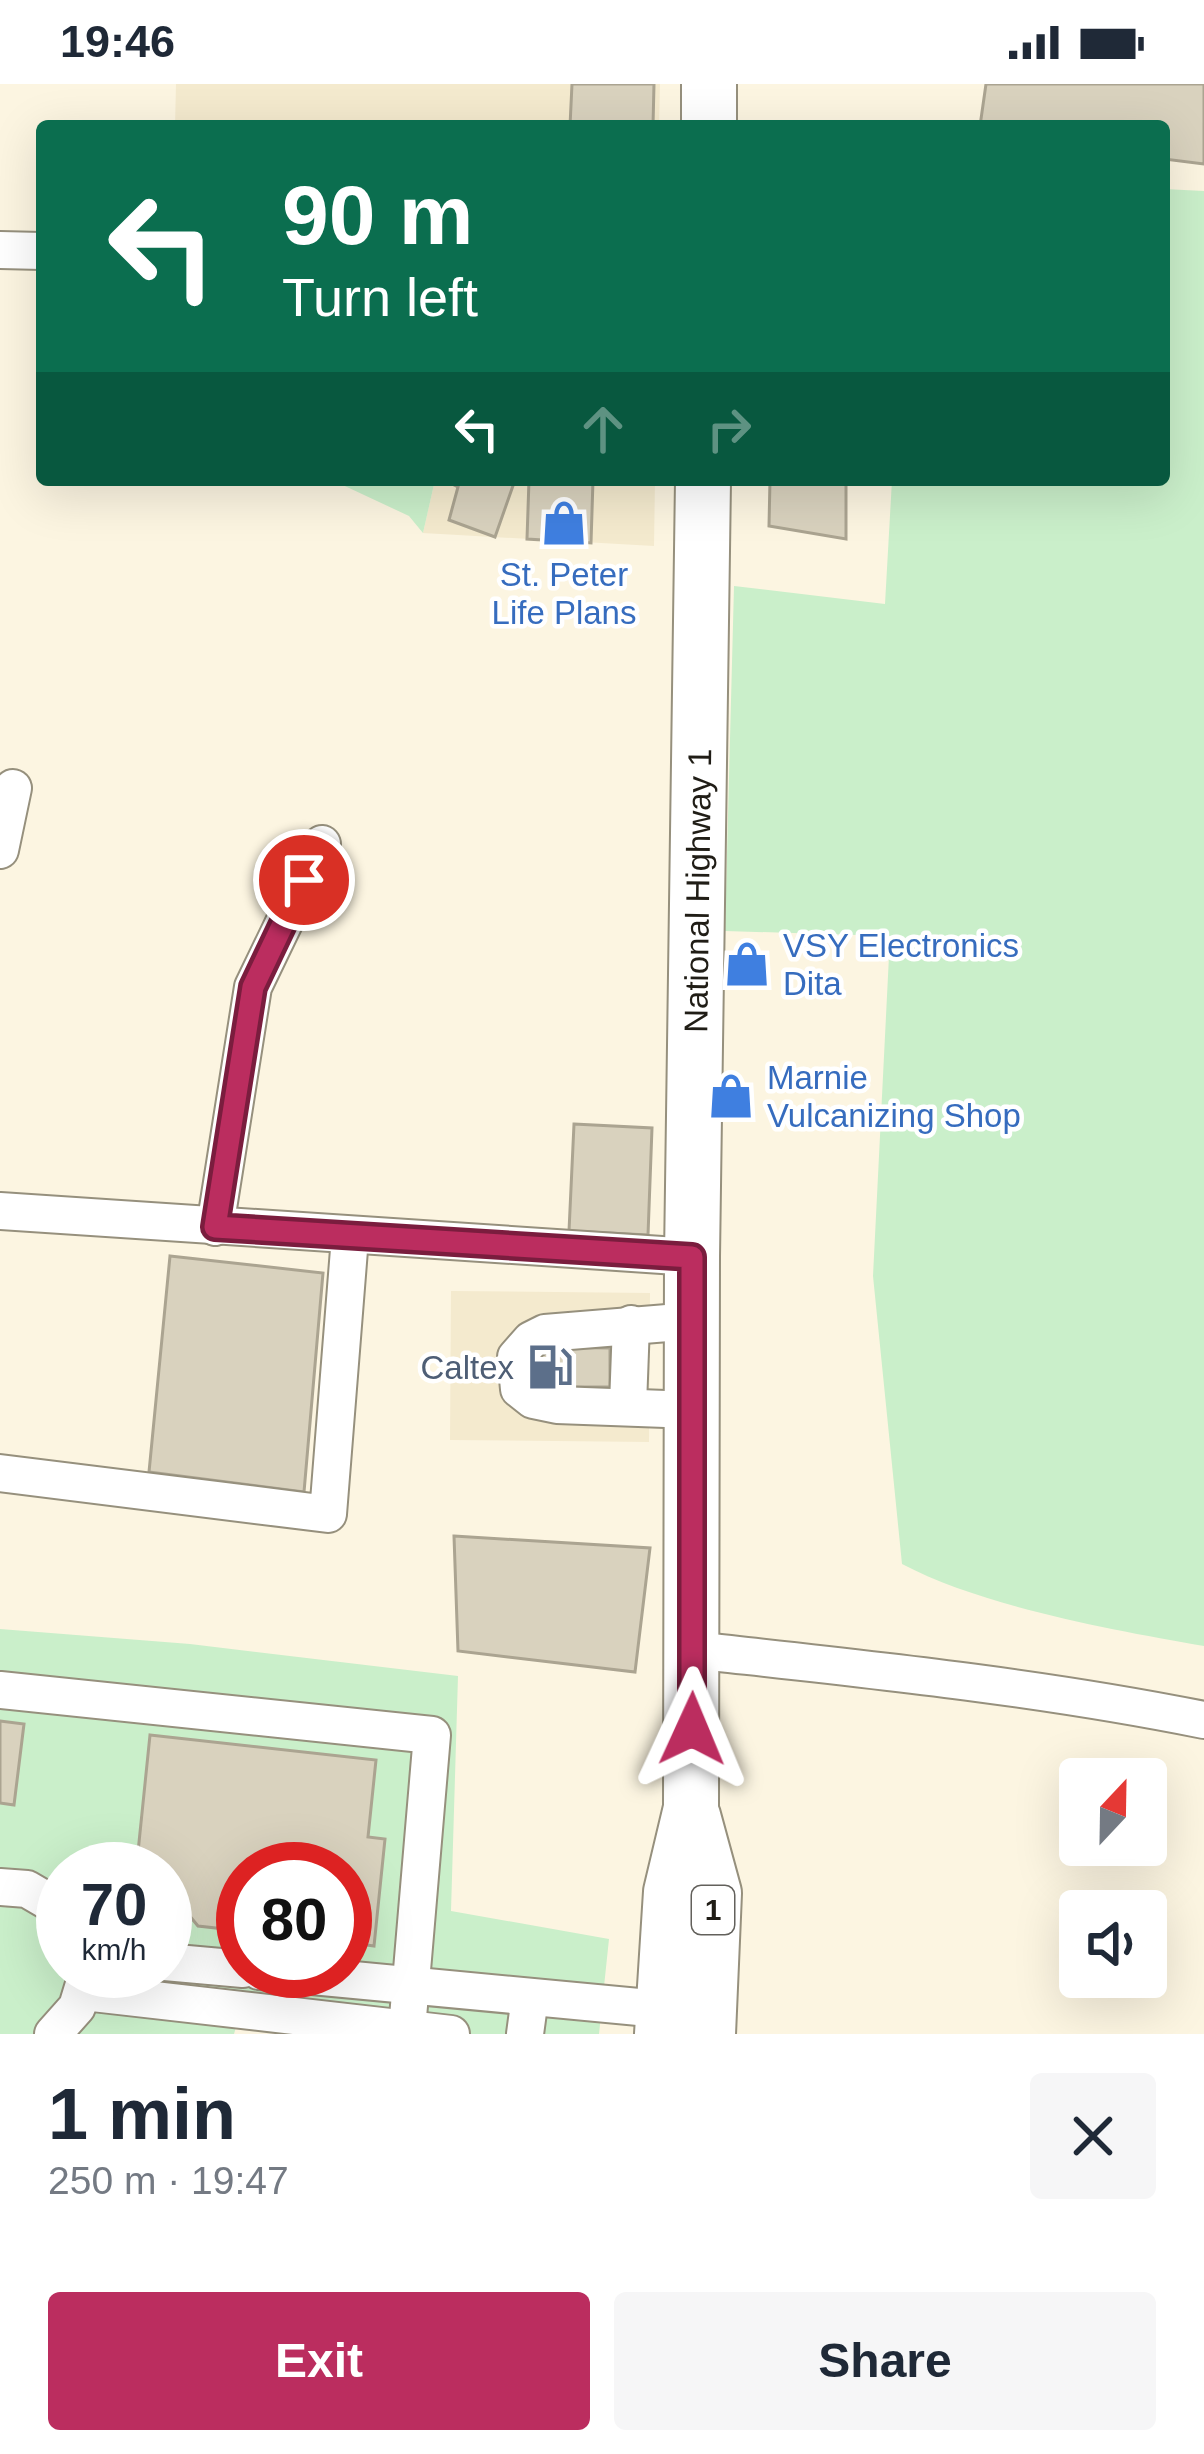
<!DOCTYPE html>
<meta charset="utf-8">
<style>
:root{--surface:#fff;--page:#f6f6f7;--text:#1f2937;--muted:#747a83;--accent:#bb2d5f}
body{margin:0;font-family:Helvetica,sans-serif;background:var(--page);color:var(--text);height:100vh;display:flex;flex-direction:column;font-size:45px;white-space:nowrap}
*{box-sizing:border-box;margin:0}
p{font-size:39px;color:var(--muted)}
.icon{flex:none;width:66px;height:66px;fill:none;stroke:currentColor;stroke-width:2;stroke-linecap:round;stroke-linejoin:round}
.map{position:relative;height:1950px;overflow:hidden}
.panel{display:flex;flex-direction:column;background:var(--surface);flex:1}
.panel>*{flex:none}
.banner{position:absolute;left:36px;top:36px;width:1134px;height:366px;border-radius:12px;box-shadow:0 12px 48px #0002;background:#0b6e4f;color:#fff;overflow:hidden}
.needle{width:78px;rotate:22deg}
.tools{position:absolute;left:1059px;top:1674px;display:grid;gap:24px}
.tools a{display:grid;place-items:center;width:108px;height:108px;border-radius:12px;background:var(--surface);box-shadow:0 12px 48px #0002;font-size:60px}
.speed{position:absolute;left:36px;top:1758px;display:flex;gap:24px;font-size:60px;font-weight:700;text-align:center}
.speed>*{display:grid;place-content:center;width:156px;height:156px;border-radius:50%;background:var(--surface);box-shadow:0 12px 48px #0002;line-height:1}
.speed small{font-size:30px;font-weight:400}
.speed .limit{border:18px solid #d22;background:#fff;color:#111}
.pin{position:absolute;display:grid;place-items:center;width:102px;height:102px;color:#fff;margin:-51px;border:6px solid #fff;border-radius:50%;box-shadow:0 3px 12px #0007}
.me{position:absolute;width:132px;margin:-66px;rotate:1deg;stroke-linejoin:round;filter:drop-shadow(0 0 9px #0008)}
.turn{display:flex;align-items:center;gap:42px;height:252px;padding:0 48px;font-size:54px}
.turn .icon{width:156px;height:156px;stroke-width:2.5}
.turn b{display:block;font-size:84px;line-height:102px}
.lanes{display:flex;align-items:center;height:114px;padding:0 48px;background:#0003;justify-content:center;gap:60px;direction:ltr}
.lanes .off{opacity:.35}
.round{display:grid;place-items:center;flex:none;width:126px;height:126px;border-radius:12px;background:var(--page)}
.summary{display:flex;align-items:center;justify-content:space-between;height:204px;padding:0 48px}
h1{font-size:72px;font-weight:700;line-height:90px}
.button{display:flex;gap:24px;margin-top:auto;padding:24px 48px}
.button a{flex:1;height:138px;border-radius:12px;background:var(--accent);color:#fff;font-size:48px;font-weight:700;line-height:138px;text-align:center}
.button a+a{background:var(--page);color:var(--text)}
.status{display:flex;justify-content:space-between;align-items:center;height:84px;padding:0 60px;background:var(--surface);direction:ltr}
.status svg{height:33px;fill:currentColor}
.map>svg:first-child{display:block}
.built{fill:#f4eace}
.green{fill:#caefca;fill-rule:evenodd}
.building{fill:#d9d2be;stroke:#aba491;stroke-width:3}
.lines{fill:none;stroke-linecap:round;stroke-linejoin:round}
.minor-casing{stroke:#96907d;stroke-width:40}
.highway-casing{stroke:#96907d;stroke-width:58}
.minor{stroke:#fff;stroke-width:36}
.highway{stroke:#fff;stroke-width:54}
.route-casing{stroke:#7a1d3e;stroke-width:30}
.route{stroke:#bb2d5f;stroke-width:21}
.labels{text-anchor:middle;stroke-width:9;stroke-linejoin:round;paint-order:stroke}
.shield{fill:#fff;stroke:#63615c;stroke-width:3}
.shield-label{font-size:30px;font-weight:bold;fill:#201d16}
.shop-label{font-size:33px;fill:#366cbe;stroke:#fff;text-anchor:start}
.street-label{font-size:33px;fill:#201d16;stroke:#fff}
.service-label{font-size:33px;fill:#4e5e75;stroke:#fff;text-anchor:end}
</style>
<div class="status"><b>19:46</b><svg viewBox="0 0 49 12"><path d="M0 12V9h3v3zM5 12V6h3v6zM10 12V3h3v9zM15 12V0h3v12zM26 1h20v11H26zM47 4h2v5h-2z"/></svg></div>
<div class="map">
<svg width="1204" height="1950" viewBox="0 0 1204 1950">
<rect width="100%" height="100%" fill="#fcf5e1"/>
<g class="built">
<path d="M 176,0 L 660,0 L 659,42 L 175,42 Z"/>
<path d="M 435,396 L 655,396 L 654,462 L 423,449 Z"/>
<path d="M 451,1207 L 650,1209 L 649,1358 L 450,1356 Z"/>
</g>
<g class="green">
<path d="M 1164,105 L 1204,107 L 1204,1562 C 1112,1546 984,1523 902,1480 L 873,1192 L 890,852 L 725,847 L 734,502 L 885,520 L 892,396 L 1164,396 Z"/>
<path d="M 332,396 L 435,396 L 423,449 L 409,432 Z"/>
<path d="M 0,1545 L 190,1560 L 458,1592 L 451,1827 L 609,1855 L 599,1950 L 285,1950 L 236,1943 L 234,1950 L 0,1950 ZM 63,1785 L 165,1785 L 165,1887 L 63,1887 ZM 243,1785 L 345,1785 L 345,1887 L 243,1887 Z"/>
</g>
<g class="building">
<path d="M 572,0 L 654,0 L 653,42 L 570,42 Z"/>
<path d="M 986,0 L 1204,0 L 1204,80 L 1164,75 L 1164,42 L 980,42 Z"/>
<path d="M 444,396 L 515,396 L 495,453 L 449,436 L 458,403 Z"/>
<path d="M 529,396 L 593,396 L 591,459 L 527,455 Z"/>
<path d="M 770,396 L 846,396 L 846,455 L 769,442 Z"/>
<path d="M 574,1040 L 652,1044 L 648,1151 L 569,1147 Z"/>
<path d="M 170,1172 L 323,1189 L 304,1408 L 149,1388 Z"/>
<path d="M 537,1263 L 610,1264 L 610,1303 L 537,1303 Z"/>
<path d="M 454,1452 L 650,1464 L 635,1588 L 458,1567 Z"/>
<path d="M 0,1637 L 24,1640 L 14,1721 L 0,1719 Z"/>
<path d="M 150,1651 L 376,1676 L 368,1753 L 385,1755 L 374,1862 L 345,1858 L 345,1785 L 243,1785 L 243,1847 L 198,1842 L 165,1802 L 165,1785 L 151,1785 L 138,1768 Z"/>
</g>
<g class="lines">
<g class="minor-casing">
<g id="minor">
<path d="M 0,166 L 42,167"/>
<path d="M 0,766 L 13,704"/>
<path d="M 0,1127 L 692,1173"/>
<path d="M 215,1143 L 253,903 L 322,760"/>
<path d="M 692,1237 L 545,1249 L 531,1256 L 516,1273 L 519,1305 L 533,1316 L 557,1321 L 693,1326"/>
<path d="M 628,1321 L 631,1240"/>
<path d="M 0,1389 L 328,1430 L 350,1153"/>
<path d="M 693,1566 C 864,1585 1035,1602 1204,1636"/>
<path d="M 0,1606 L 432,1651 L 407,1945"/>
<path d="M 0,1803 L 27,1805 L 63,1826"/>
<path d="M 165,1878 L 243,1885"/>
<path d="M 259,1887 L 681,1927"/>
<path d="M 84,1908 L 451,1950"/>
<path d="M 53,1950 L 77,1923 L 88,1887"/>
<path d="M 525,1950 L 530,1913"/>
</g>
</g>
<g class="highway-casing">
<g id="highway">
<path d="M 709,42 L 709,0"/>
<path d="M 693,1732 L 714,1809 L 708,1950"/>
<path id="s1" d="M 662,1950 L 671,1808 L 691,1724 L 692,1173 L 703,396"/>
</g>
</g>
<use href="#minor" class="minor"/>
<use href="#highway" class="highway"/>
</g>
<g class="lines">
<g class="route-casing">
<path id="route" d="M 304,796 L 253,903 L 215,1143 L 692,1173 L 692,1645"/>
</g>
<use href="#route" class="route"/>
</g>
<defs>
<g id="shop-bare" transform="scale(3.6)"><path d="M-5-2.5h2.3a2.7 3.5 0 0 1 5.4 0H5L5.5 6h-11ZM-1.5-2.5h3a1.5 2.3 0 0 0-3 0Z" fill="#3f7fe0" stroke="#fff" stroke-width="2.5" paint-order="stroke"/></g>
<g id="fuel-bare" transform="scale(3.6)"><path d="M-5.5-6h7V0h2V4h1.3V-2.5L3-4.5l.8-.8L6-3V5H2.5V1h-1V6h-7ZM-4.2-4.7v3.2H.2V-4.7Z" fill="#5c6f8a" stroke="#fff" stroke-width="2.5" paint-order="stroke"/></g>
</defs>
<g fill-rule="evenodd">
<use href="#shop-bare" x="564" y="439"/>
<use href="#shop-bare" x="747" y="880"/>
<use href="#shop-bare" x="731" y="1012"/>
<use href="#fuel-bare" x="550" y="1283"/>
</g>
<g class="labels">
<rect class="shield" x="692" y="1802" width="42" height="48" rx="9"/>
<g class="shield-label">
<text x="713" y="1836">1</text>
</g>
<g class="shop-label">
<text x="564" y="502" text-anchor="middle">St. Peter<tspan x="564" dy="38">Life Plans</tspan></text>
<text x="783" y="873">VSY Electronics<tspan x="783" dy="38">Dita</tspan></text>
<text x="767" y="1005">Marnie<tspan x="767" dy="38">Vulcanizing Shop</tspan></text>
</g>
<g class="street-label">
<text dy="12" stroke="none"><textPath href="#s1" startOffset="1146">National Highway 1</textPath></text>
</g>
<g class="service-label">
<text x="514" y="1295">Caltex</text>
</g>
</g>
</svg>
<div class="tools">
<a><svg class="needle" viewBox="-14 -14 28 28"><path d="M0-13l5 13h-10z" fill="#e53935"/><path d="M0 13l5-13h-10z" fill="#747a83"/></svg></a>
<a><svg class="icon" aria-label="sound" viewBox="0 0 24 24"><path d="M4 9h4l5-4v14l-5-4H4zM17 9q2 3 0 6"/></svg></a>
</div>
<div class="speed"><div>70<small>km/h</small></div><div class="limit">80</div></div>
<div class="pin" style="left:304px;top:796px;background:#d93025"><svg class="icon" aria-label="arrive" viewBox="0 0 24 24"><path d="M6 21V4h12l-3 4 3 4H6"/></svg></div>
<svg class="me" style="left:692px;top:1645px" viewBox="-20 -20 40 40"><path d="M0-17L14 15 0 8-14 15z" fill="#bb2d5f" stroke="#fff" stroke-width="4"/></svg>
<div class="banner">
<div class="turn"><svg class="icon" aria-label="left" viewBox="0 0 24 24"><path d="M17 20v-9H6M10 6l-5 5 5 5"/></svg><div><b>90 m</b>Turn left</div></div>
<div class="lanes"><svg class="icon" aria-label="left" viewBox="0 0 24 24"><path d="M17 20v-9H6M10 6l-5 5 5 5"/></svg><svg class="icon off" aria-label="ahead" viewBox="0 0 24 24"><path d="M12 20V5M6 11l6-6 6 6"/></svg><svg class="icon off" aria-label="right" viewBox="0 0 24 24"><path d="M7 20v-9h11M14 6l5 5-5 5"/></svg></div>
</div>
</div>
<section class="panel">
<div class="summary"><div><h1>1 min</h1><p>250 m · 19:47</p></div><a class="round"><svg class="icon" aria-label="close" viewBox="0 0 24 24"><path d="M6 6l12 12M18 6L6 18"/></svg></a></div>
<div class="button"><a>Exit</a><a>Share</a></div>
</section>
